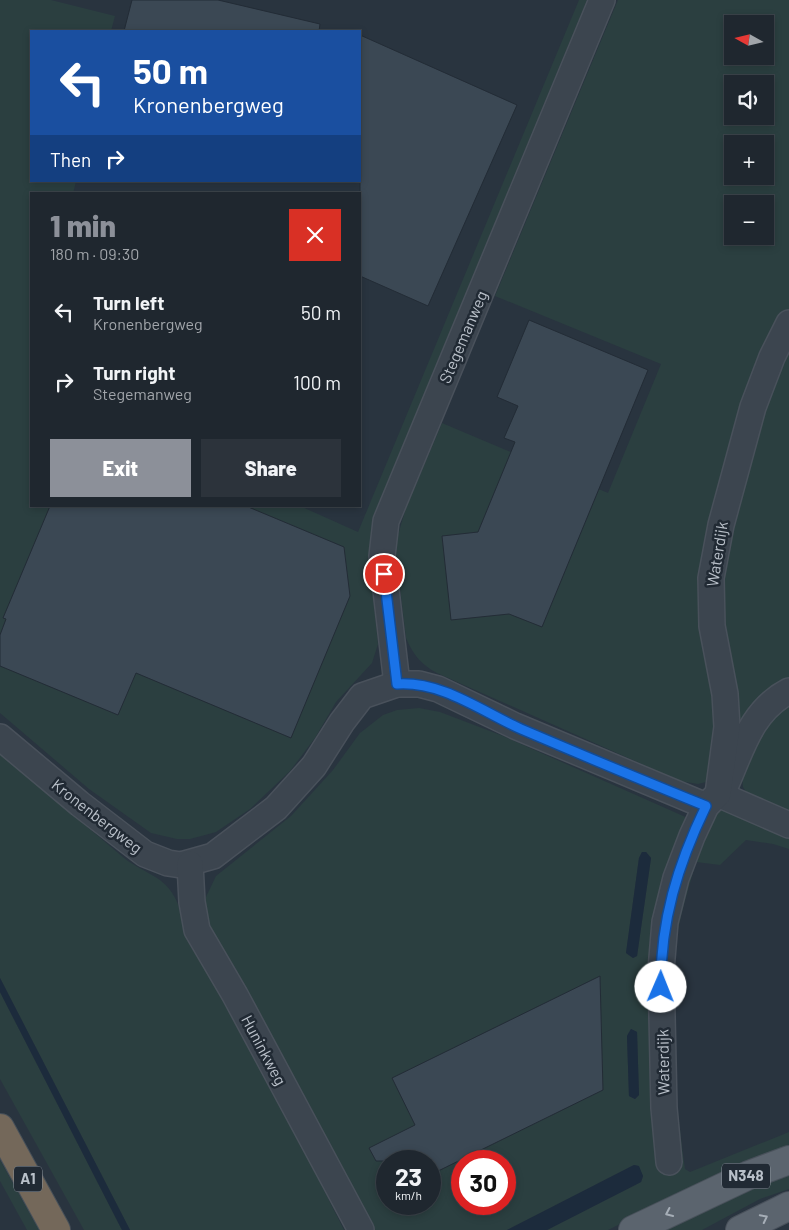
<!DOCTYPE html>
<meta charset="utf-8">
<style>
:root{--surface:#1f272f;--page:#2c333b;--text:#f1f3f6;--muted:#a1a5aa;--line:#3c444b;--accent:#8c9099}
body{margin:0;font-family:Barlow,sans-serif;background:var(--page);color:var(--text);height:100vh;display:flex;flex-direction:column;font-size:19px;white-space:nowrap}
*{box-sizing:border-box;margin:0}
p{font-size:16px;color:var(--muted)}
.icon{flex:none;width:28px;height:28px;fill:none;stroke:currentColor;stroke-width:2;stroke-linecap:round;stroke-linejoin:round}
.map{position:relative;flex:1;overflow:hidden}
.panel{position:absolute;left:30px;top:192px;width:331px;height:315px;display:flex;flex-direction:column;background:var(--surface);border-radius:0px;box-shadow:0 2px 8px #0003,0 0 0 1px var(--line)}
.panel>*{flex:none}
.top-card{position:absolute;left:30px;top:30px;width:331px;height:152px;border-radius:0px;box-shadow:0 2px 8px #0003,0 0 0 1px var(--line);background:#1a4fa0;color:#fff;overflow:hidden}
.needle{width:32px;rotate:278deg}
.controls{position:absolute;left:724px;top:15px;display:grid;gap:10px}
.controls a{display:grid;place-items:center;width:50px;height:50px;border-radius:0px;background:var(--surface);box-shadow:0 2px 8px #0003,0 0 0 1px var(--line);font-size:25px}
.speed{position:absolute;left:376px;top:1150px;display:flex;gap:10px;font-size:25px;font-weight:700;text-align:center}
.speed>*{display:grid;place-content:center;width:65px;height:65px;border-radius:50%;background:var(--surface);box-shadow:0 2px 8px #0003,0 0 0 1px var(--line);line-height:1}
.speed small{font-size:12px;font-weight:400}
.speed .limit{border:8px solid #d22;background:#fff;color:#111}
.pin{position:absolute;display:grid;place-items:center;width:42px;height:42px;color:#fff;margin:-21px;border:2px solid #fff;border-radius:50%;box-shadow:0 1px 5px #0007}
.me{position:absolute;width:55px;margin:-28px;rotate:1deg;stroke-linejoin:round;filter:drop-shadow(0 0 4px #0008)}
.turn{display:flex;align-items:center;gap:18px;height:105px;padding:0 20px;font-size:22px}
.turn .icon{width:65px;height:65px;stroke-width:2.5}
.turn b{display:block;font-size:35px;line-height:42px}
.then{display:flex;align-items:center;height:48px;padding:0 20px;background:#0003;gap:10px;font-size:19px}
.round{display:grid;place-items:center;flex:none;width:52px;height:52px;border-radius:0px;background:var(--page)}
.summary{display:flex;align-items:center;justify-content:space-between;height:85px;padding:0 20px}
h1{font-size:30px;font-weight:800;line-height:38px;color:var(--accent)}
.primary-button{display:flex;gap:10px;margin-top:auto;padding:10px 20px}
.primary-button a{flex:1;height:58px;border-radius:0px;background:var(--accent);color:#fff;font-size:20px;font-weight:800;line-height:58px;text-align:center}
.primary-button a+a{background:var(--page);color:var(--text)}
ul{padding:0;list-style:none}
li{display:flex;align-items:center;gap:15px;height:70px;padding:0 20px}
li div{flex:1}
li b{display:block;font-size:19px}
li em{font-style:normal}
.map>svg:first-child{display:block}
.green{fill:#2b3f40;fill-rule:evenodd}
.water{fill:#1c2b3c}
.building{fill:#3b4854;stroke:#232c36}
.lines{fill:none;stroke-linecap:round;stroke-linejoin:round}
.street-casing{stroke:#49515b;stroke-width:28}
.primary-casing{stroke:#49515b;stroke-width:30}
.highway-casing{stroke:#475059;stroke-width:30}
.street{stroke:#3c454f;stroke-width:25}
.primary{stroke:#5b646e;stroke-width:28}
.highway{stroke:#74685a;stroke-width:28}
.oneway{stroke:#a6aeb7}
.route-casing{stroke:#114b97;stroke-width:12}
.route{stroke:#1a73e8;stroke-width:9}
.labels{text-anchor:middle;stroke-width:5;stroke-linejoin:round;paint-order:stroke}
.shield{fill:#212a34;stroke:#8b939c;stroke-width:1}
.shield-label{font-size:15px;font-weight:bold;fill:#b9c0c9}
.street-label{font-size:16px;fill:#b9c0c9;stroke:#212a34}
</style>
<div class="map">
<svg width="789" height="1230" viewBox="0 0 789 1230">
<rect width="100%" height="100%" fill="#29343f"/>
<g class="green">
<path d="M 0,0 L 51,0 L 115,16 L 111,31 L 31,31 L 31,181 L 76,181 L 73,194 L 31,194 L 31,375 L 29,384 L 31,385 L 31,506 L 300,506 L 358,532 L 579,0 L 587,0 L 373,517 L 369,557 L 378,644 L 372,663 L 336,702 L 315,738 L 290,771 L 250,809 L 216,832 L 190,839 L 177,839 L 151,833 L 89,789 L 0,713 Z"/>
<path d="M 618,0 L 789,0 L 789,310 L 782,325 L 721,502 L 721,709 L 713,774 L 706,782 L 698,784 L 680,781 L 437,673 C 422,665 413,655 406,638 L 396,555 L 397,538 L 406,508 L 442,423 L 608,493 L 661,364 L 495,296 ZM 732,24 L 765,24 L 765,56 L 732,56 ZM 732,84 L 765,84 L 765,116 L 732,116 ZM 732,144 L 765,144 L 765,176 L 732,176 ZM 732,204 L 765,204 L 765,236 L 732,236 Z"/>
<path d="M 789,337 L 789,679 L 757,701 L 739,725 L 723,664 L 722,541 Z"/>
<path d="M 789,703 L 789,817 L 748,795 L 743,787 L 742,774 L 763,727 Z"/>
<path d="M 419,708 L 440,712 L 503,736 L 690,819 L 664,899 L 655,962 L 660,1129 L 664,1166 L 675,1162 C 669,1119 668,1076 667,1033 C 666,966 666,900 697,839 C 703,829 708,814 721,811 C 742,807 770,825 789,833 L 789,849 L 773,844 L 746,840 L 720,865 L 696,862 C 688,891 679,919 675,948 C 666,1016 676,1101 685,1169 L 690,1172 L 789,1132 L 789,1153 L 687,1191 L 608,1230 L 547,1230 L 641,1182 L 643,1176 L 638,1166 L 634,1165 L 507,1230 L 375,1230 L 259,1012 L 210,930 L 205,908 L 206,897 L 216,876 L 291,816 L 333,770 L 360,733 L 383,715 L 397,710 ZM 642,852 L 646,852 L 651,858 L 637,956 L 633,958 L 626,953 L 639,858 ZM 631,1029 L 637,1032 L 639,1095 L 635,1099 L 629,1096 L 627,1036 ZM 388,1161 L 430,1161 L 430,1204 L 388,1204 ZM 462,1161 L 505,1161 L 505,1204 L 462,1204 Z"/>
<path d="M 0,753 L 124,858 C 139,870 159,875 170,890 C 184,908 182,931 193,950 C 249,1041 296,1135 344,1230 L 130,1230 L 0,978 Z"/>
<path d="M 0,992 L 122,1230 L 84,1230 L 0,1079 Z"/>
<path d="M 0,1160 L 39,1230 L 27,1230 L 0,1181 Z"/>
<path d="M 789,1168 L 789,1189 L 760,1199 L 702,1230 L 662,1230 Z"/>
</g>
<g class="water">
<path d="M 642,852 L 646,852 L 651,858 L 637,956 L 633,958 L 626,953 L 639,858 Z"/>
<path d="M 0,978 L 130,1230 L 122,1230 L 0,992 Z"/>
<path d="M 631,1029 L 637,1032 L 639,1095 L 635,1099 L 629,1096 L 627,1036 Z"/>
<path d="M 634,1165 L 639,1166 L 643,1176 L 641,1182 L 547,1230 L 507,1230 Z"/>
</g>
<g class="building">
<path d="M 132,0 L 218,0 L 320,24 L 319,31 L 124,31 Z"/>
<path d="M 360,35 L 517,105 L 428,306 L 360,276 Z"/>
<path d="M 529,320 L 648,370 L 542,627 L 509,614 L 451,620 L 442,536 L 478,532 L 515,442 L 504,438 L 518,406 L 497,397 Z"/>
<path d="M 50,506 L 246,506 L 344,547 L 350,596 L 291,738 L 136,673 L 118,715 L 0,666 L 0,635 L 6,619 L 3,618 Z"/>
<path d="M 600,976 L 603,1090 L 430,1175 L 430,1161 L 376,1161 L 369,1148 L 415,1125 L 392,1078 Z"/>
</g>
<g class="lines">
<g class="street-casing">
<g id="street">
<path d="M 397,684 L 382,556 L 386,521 L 602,0"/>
<path d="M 789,691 C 750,711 741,752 724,789 L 718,794 L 789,825"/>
<path d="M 0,737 L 80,804 L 145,854 L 168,863 L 181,865 L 213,856 L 276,808 L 314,766 L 342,722 L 362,696 L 397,684 L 419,684 L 438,689 L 515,726 L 706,806"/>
<path d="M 190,864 L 192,902 L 197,930 L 235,995 L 361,1230"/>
<path d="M 669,1162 L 664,1108 L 661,970 L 665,922 L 676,878 L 692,836 L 706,806 L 718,794 L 727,727 L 725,694 L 712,626 L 711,578 L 721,525 L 753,407 L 772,357 L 789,323"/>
</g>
</g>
<g class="primary-casing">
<g id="primary">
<path d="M 633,1230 L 749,1175 L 789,1160"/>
<path d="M 740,1230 L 789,1206"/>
</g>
</g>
<g class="highway-casing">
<path id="highway" d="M 0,1128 L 56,1230"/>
</g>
<use href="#street" class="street"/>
<use href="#primary" class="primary"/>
<use href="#highway" class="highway"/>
</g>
<defs><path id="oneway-chevron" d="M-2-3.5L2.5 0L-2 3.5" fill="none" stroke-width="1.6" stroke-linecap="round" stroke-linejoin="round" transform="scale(1.25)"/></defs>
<g class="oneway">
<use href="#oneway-chevron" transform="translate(669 1213) rotate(155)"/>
<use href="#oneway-chevron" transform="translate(764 1218) rotate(-27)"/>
</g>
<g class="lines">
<g class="route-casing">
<path id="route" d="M 384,574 L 397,684 C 442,681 481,711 521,729 C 582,755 644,781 706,806 C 678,864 660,922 661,987"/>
</g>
<use href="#route" class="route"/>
</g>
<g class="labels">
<g class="shield">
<rect x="722" y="1163.5" width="48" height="25" rx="4"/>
<rect x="14" y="1166.5" width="28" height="25" rx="4"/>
</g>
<g class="shield-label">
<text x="746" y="1181">N348</text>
<text x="28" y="1184">A1</text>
</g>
<g class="street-label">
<text transform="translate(463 337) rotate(-67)" y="6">Stegemanweg</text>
<text transform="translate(717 554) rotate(-81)" y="6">Waterdijk</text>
<text transform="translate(97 816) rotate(38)" y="6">Kronenbergweg</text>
<text transform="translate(264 1050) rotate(62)" y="6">Huninkweg</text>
<text transform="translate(663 1062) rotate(-91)" y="6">Waterdijk</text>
</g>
</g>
</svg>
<div class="controls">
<a><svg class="needle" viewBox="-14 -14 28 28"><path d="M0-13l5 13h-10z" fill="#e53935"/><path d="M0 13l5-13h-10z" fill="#a1a5aa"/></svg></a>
<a><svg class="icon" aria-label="sound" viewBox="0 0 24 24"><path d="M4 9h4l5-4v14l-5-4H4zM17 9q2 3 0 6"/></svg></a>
<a>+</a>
<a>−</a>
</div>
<div class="speed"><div>23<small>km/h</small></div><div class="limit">30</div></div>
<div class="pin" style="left:384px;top:574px;background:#d93025"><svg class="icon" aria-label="arrive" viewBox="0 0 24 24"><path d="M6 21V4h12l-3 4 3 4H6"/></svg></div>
<svg class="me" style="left:661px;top:987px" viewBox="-20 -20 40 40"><circle r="19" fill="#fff"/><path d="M0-13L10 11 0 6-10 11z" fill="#1a73e8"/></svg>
<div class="top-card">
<div class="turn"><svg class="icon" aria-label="left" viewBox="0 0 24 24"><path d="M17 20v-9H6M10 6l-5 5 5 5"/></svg><div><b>50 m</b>Kronenbergweg</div></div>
<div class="then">Then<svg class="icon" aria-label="right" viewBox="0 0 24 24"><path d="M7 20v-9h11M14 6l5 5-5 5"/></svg></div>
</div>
<section class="panel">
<div class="summary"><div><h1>1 min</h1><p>180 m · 09:30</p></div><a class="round" style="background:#d93025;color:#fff"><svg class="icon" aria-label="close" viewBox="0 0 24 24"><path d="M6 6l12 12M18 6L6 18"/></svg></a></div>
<ul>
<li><svg class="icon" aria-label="left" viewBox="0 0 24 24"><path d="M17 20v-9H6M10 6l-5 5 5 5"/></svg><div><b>Turn left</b><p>Kronenbergweg</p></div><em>50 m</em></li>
<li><svg class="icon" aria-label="right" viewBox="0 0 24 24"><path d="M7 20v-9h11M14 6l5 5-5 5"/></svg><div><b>Turn right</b><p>Stegemanweg</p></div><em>100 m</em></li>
</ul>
<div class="primary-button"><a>Exit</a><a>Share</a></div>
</section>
</div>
